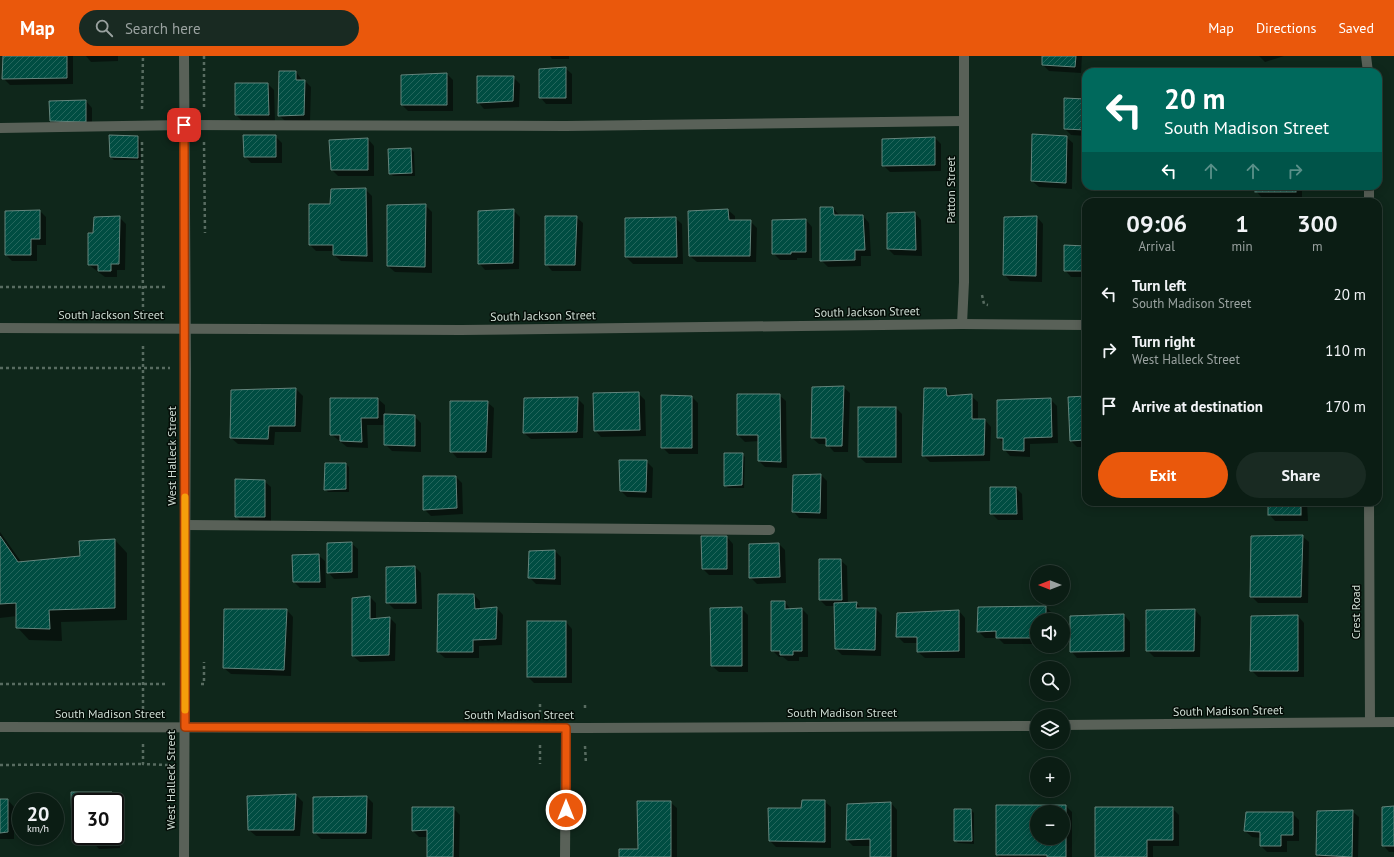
<!DOCTYPE html>
<meta charset="utf-8">
<style>
:root{--surface:#0b1d14;--page:#192a22;--text:#f1f3f6;--muted:#9aa2a0;--line:#2b3b34;--accent:#ea580c}
body{margin:0;font-family:"PT Sans",sans-serif;background:var(--page);color:var(--text);height:100vh;display:flex;flex-direction:column;font-size:15px;white-space:nowrap}
*{box-sizing:border-box;margin:0}
p{font-size:13px;color:var(--muted)}
.icon{flex:none;width:22px;height:22px;fill:none;stroke:currentColor;stroke-width:2;stroke-linecap:round;stroke-linejoin:round}
.map{position:relative;flex:1;overflow:hidden}
.side{position:absolute;left:1082px;top:142px;width:300px;height:308px;display:flex;flex-direction:column;background:var(--surface);border-radius:12px;box-shadow:0 2px 10px #0003,0 0 0 1px var(--line)}
.side>*{flex:none}
.hud{position:absolute;left:1082px;top:12px;width:300px;height:122px;border-radius:12px;box-shadow:0 2px 10px #0003,0 0 0 1px var(--line);background:#00695c;color:#fff;overflow:hidden}
.needle{width:26px;rotate:270deg}
.tools{position:absolute;left:1030px;top:509px;display:grid;gap:8px}
.tools a{display:grid;place-items:center;width:40px;height:40px;border-radius:50%;background:var(--surface);box-shadow:0 2px 10px #0003,0 0 0 1px var(--line);font-size:20px}
.speed{position:absolute;left:12px;top:737px;display:flex;gap:8px;font-size:20px;font-weight:700;text-align:center}
.speed>*{display:grid;place-content:center;width:52px;height:52px;border-radius:50%;background:var(--surface);box-shadow:0 2px 10px #0003,0 0 0 1px var(--line);line-height:1}
.speed small{font-size:10px;font-weight:400}
.speed .limit{border:2px solid #111;border-radius:6px;background:#fff;color:#111}
.pin{position:absolute;display:grid;place-items:center;width:34px;height:34px;color:#fff;margin:-17px;border-radius:8px;box-shadow:0 2px 6px #0006}
.me{position:absolute;width:44px;margin:-22px;rotate:0deg;stroke-linejoin:round;filter:drop-shadow(0 0 3px #0008)}
.turn{display:flex;align-items:center;gap:14px;height:84px;padding:0 16px;font-size:18px}
.turn .icon{width:52px;height:52px;stroke-width:2.5}
.turn b{display:block;font-size:28px;line-height:34px}
.lanes{display:flex;align-items:center;height:38px;padding:0 16px;background:#0003;justify-content:center;gap:20px;direction:ltr}
.lanes .off{opacity:.35}
.eta{display:flex;justify-content:space-evenly;align-items:center;height:68px;text-align:center}
.eta b{font-size:24px;font-weight:700;line-height:28px}
.cta{display:flex;gap:8px;margin-top:auto;padding:8px 16px}
.cta a{flex:1;height:46px;border-radius:24px;background:var(--accent);color:#fff;font-size:16px;font-weight:700;line-height:46px;text-align:center}
.cta a+a{background:var(--page);color:var(--text)}
ul{padding:0;list-style:none}
li{display:flex;align-items:center;gap:12px;height:56px;padding:0 16px}
li div{flex:1}
li b{display:block;font-size:15px}
li em{font-style:normal}
header{display:flex;align-items:center;gap:24px;box-sizing:border-box;height:56px;padding:0 20px;background:var(--accent);color:#fff}
header strong{font-size:19px}
nav{display:flex;gap:22px;margin-inline-start:auto;font-size:14px}
.search{width:280px;height:36px;background:var(--page);display:flex;align-items:center;gap:10px;box-sizing:border-box;padding:0 14px;border-radius:22px;color:var(--muted);font-size:15px}
.map>svg:first-child{display:block}
.shadow{fill:#0007;fill-rule:evenodd}
.building{fill:url(#building-hatch);stroke:#64857d;fill-rule:evenodd}
.lines{fill:none;stroke-linecap:round;stroke-linejoin:round}
.path{stroke:#586c61;stroke-width:2.5;stroke-dasharray:3 3;stroke-linecap:butt}
.lane{stroke:#596158;stroke-width:10}
.street{stroke:#596158;stroke-width:10}
.route-casing{stroke:#983908;stroke-width:10}
.route{stroke:#ea580c;stroke-width:7}
.slow{stroke:#f59e0b;stroke-width:7}
.labels{text-anchor:middle;stroke-width:3;stroke-linejoin:round;paint-order:stroke}
.street-label{font-size:12px;fill:#cfddd4;stroke:#050e08}
</style>
<header>
<strong>Map</strong>
<div class="search"><svg class="icon" aria-label="search" viewBox="0 0 24 24"><circle cx="10" cy="10" r="6"/><path d="M15 15l6 6"/></svg>Search here</div>
<nav><a>Map</a><a>Directions</a><a>Saved</a></nav>
</header>
<div class="map">
<svg width="1394" height="801" viewBox="0 0 1394 801">
<defs>
<pattern id="building-hatch" width="6" height="6" patternUnits="userSpaceOnUse"><rect width="6" height="6" fill="#004d42"/><path d="M-1 1l2-2M0 6l6-6M5 7l2-2" fill="none" stroke="#24665c"/></pattern>
</defs>
<rect width="100%" height="100%" fill="#0f271b"/>
<g class="shadow">
<path d="M 4,0 L 73,0 L 73,28 L 10,29 L 3,22 Z"/>
<path d="M 86,0 L 118,0 L 118,5 L 91,6 Z"/>
<path d="M 550,0 L 569,0 L 569,3 L 552,3 Z"/>
<path d="M 1043,0 L 1082,0 L 1081,17 L 1049,15 L 1043,9 Z"/>
<path d="M 1259,0 L 1284,0 L 1265,6 Z"/>
<path d="M 565,12 L 572,18 L 572,48 L 546,48 L 540,41 Z"/>
<path d="M 280,16 L 296,16 L 303,25 L 305,25 L 311,31 L 310,65 L 286,66 L 279,59 Z"/>
<path d="M 447,18 L 453,24 L 453,55 L 408,55 L 402,49 Z"/>
<path d="M 513,21 L 520,28 L 519,51 L 484,53 L 478,46 Z"/>
<path d="M 268,28 L 274,34 L 275,65 L 242,65 L 236,59 Z"/>
<path d="M 1086,44 L 1086,80 L 1071,79 L 1065,73 Z"/>
<path d="M 86,45 L 92,52 L 92,72 L 57,71 L 51,65 Z"/>
<path d="M 275,80 L 282,87 L 282,107 L 251,107 L 245,100 Z"/>
<path d="M 137,81 L 140,84 L 141,104 L 114,104 L 111,101 Z"/>
<path d="M 1066,81 L 1073,87 L 1072,133 L 1039,131 L 1032,125 Z"/>
<path d="M 935,82 L 941,88 L 941,115 L 890,116 L 883,109 Z"/>
<path d="M 368,83 L 374,90 L 374,120 L 338,120 L 332,114 Z"/>
<path d="M 411,93 L 414,96 L 415,120 L 393,120 L 390,117 Z"/>
<path d="M 1256,130 L 1302,130 L 1302,142 L 1262,142 L 1256,135 Z"/>
<path d="M 365,133 L 372,140 L 373,206 L 341,205 L 334,199 L 334,195 L 316,195 L 310,189 L 331,149 Z"/>
<path d="M 425,149 L 432,156 L 432,217 L 395,216 L 388,210 Z"/>
<path d="M 833,152 L 840,160 L 863,160 L 869,167 L 871,200 L 861,200 L 861,210 L 828,211 L 821,204 Z"/>
<path d="M 513,154 L 520,161 L 519,213 L 485,214 L 479,207 Z"/>
<path d="M 728,154 L 735,160 L 735,165 L 750,165 L 757,172 L 756,206 L 697,206 L 690,200 L 689,156 Z"/>
<path d="M 40,155 L 46,161 L 46,189 L 37,189 L 37,205 L 12,205 L 6,199 Z"/>
<path d="M 915,157 L 921,164 L 922,200 L 894,199 L 888,193 Z"/>
<path d="M 119,161 L 126,168 L 125,214 L 117,214 L 117,221 L 105,221 L 89,209 L 94,178 Z"/>
<path d="M 576,161 L 583,167 L 581,215 L 552,215 L 546,208 Z"/>
<path d="M 1037,161 L 1043,168 L 1042,226 L 1010,225 L 1004,218 Z"/>
<path d="M 675,162 L 682,168 L 683,208 L 633,208 L 626,201 L 626,163 Z"/>
<path d="M 806,164 L 812,171 L 812,202 L 797,202 L 797,204 L 780,204 L 773,197 L 773,165 Z"/>
<path d="M 1086,191 L 1086,221 L 1071,221 L 1065,214 Z"/>
<path d="M 843,331 L 850,337 L 848,396 L 834,396 L 827,388 L 819,388 L 812,382 Z"/>
<path d="M 296,333 L 303,340 L 301,376 L 275,376 L 274,389 L 238,388 L 231,382 L 232,335 Z"/>
<path d="M 946,333 L 952,341 L 971,340 L 978,346 L 978,364 L 985,364 L 991,371 L 990,405 L 930,406 L 923,399 Z"/>
<path d="M 638,337 L 645,344 L 646,380 L 601,381 L 595,374 Z"/>
<path d="M 738,339 L 779,339 L 786,345 L 787,412 L 765,411 L 759,405 L 759,385 L 745,386 L 738,379 Z"/>
<path d="M 692,341 L 698,347 L 698,398 L 669,398 L 662,391 Z"/>
<path d="M 1086,341 L 1086,391 L 1077,391 L 1071,385 Z"/>
<path d="M 577,342 L 584,349 L 583,382 L 531,383 L 524,377 Z"/>
<path d="M 331,343 L 378,343 L 385,349 L 385,359 L 414,360 L 421,367 L 421,396 L 392,395 L 386,389 L 386,369 L 367,369 L 368,392 L 347,391 L 331,378 Z"/>
<path d="M 1050,343 L 1057,350 L 1058,387 L 1030,388 L 1030,401 L 1010,400 L 1004,393 L 1004,387 L 998,382 Z"/>
<path d="M 487,346 L 494,352 L 492,402 L 457,402 L 451,395 Z"/>
<path d="M 859,352 L 896,352 L 902,358 L 902,407 L 866,407 L 859,401 Z"/>
<path d="M 742,398 L 745,401 L 744,432 L 728,432 L 725,429 Z"/>
<path d="M 646,405 L 653,412 L 652,442 L 627,441 L 621,435 Z"/>
<path d="M 346,408 L 349,411 L 349,436 L 328,436 L 325,433 Z"/>
<path d="M 821,419 L 827,425 L 827,463 L 799,462 L 793,455 Z"/>
<path d="M 424,421 L 456,421 L 462,427 L 463,458 L 431,460 L 424,453 Z"/>
<path d="M 264,425 L 271,431 L 271,467 L 242,467 L 236,460 Z"/>
<path d="M 1016,432 L 1022,438 L 1023,464 L 998,464 L 991,457 Z"/>
<path d="M 1269,446 L 1307,446 L 1308,465 L 1275,465 L 1269,458 Z"/>
<path d="M 0,476 L 22,507 L 81,501 L 115,484 L 127,497 L 127,564 L 61,566 L 62,585 L 29,584 L 17,571 L 17,560 L 0,562 Z"/>
<path d="M 1302,480 L 1309,486 L 1308,547 L 1258,547 L 1251,540 Z"/>
<path d="M 727,481 L 733,488 L 733,519 L 709,519 L 703,513 Z"/>
<path d="M 351,487 L 358,493 L 358,522 L 334,523 L 328,516 Z"/>
<path d="M 779,488 L 785,494 L 786,527 L 757,528 L 750,521 Z"/>
<path d="M 555,495 L 561,501 L 561,529 L 536,528 L 529,521 Z"/>
<path d="M 318,499 L 325,505 L 326,532 L 300,532 L 294,526 Z"/>
<path d="M 840,504 L 847,510 L 848,548 L 856,547 L 862,553 L 876,553 L 882,559 L 881,600 L 842,599 L 836,593 L 835,550 L 826,550 L 820,544 Z"/>
<path d="M 415,511 L 421,517 L 422,553 L 394,553 L 387,546 L 387,512 Z"/>
<path d="M 474,539 L 480,545 L 480,553 L 497,552 L 503,559 L 502,589 L 479,590 L 479,602 L 445,602 L 438,596 Z"/>
<path d="M 370,541 L 376,547 L 376,563 L 390,562 L 396,568 L 395,605 L 360,606 L 353,600 L 353,543 Z"/>
<path d="M 785,546 L 791,554 L 802,553 L 808,559 L 808,601 L 799,601 L 799,605 L 788,605 L 783,601 L 779,601 L 772,594 Z"/>
<path d="M 1046,551 L 1052,557 L 1052,564 L 1037,564 L 1037,588 L 1004,588 L 998,582 L 985,582 L 978,575 Z"/>
<path d="M 741,552 L 748,559 L 748,616 L 719,616 L 712,610 Z"/>
<path d="M 287,554 L 293,561 L 291,620 L 231,618 L 224,612 Z"/>
<path d="M 1195,554 L 1201,561 L 1200,601 L 1154,601 L 1147,594 L 1147,555 Z"/>
<path d="M 959,555 L 965,562 L 965,602 L 925,602 L 918,596 L 918,587 L 904,587 L 897,580 Z"/>
<path d="M 1124,559 L 1130,566 L 1130,601 L 1077,602 L 1071,595 Z"/>
<path d="M 1298,560 L 1304,567 L 1304,621 L 1258,621 L 1251,614 Z"/>
<path d="M 566,566 L 572,573 L 572,627 L 534,627 L 528,621 Z"/>
<path d="M 72,737 L 112,737 L 118,744 L 116,775 L 120,779 L 120,792 L 99,793 L 93,786 L 93,781 L 80,781 L 73,775 ZM 81,746 L 115,746 L 115,780 L 81,780 Z"/>
<path d="M 296,739 L 303,746 L 300,780 L 256,780 L 249,774 L 248,741 Z"/>
<path d="M 367,741 L 373,747 L 372,783 L 321,783 L 314,776 Z"/>
<path d="M 0,744 L 8,744 L 14,751 L 14,783 L 0,783 Z"/>
<path d="M 824,745 L 831,751 L 831,792 L 776,791 L 770,785 L 802,753 Z"/>
<path d="M 670,746 L 677,752 L 677,801 L 620,801 L 639,794 Z"/>
<path d="M 891,747 L 897,754 L 897,801 L 871,801 L 871,790 L 853,790 L 847,784 Z"/>
<path d="M 997,750 L 1066,750 L 1072,756 L 1072,801 L 999,801 L 997,799 ZM 1037,756 L 1063,756 L 1063,782 L 1037,782 Z"/>
<path d="M 1394,751 L 1394,796 L 1389,796 L 1383,789 Z"/>
<path d="M 453,752 L 460,759 L 459,801 L 428,801 L 428,781 L 419,781 L 413,775 Z"/>
<path d="M 1172,752 L 1179,759 L 1179,790 L 1153,790 L 1153,801 L 1096,801 Z"/>
<path d="M 971,754 L 974,757 L 974,788 L 958,787 L 955,784 Z"/>
<path d="M 1352,755 L 1359,761 L 1358,801 L 1319,801 L 1317,799 Z"/>
<path d="M 1292,757 L 1299,764 L 1299,785 L 1287,785 L 1287,796 L 1267,796 L 1261,790 L 1261,782 L 1252,781 L 1245,775 Z"/>
</g>
<g class="building">
<path d="M 3,0 L 67,0 L 67,22 L 2,23 Z"/>
<path d="M 1042,0 L 1076,0 L 1075,11 L 1042,9 Z"/>
<path d="M 566,11 L 566,42 L 539,42 L 539,13 Z"/>
<path d="M 279,15 L 296,15 L 296,24 L 305,24 L 304,59 L 278,60 Z"/>
<path d="M 447,17 L 447,49 L 401,49 L 401,19 Z"/>
<path d="M 477,20 L 514,20 L 513,45 L 477,47 Z"/>
<path d="M 235,27 L 268,27 L 269,59 L 235,59 Z"/>
<path d="M 1064,42 L 1086,43 L 1086,74 L 1064,73 Z"/>
<path d="M 86,44 L 86,66 L 50,65 L 49,45 Z"/>
<path d="M 1032,78 L 1067,80 L 1066,127 L 1031,125 Z"/>
<path d="M 109,79 L 138,80 L 138,102 L 110,101 Z"/>
<path d="M 243,79 L 276,79 L 276,101 L 244,101 Z"/>
<path d="M 935,81 L 935,109 L 882,110 L 882,83 Z"/>
<path d="M 368,82 L 368,114 L 331,114 L 329,84 Z"/>
<path d="M 411,92 L 412,117 L 389,118 L 388,93 Z"/>
<rect x="1255" y="130" width="41" height="6"/>
<path d="M 366,132 L 367,200 L 333,199 L 333,189 L 309,189 L 309,148 L 330,148 L 331,133 Z"/>
<path d="M 426,148 L 425,211 L 387,210 L 387,149 Z"/>
<path d="M 820,151 L 833,151 L 834,159 L 863,159 L 865,194 L 855,194 L 855,204 L 820,205 Z"/>
<path d="M 514,153 L 513,207 L 478,208 L 478,155 Z"/>
<path d="M 728,153 L 729,164 L 751,164 L 750,200 L 689,200 L 688,155 Z"/>
<path d="M 40,154 L 40,183 L 31,183 L 31,199 L 5,199 L 5,155 Z"/>
<path d="M 915,156 L 916,194 L 887,193 L 887,157 Z"/>
<path d="M 120,160 L 119,208 L 111,208 L 111,215 L 98,215 L 98,209 L 88,209 L 88,177 L 93,177 L 94,161 Z"/>
<path d="M 545,160 L 577,160 L 575,209 L 545,209 Z"/>
<path d="M 1037,160 L 1036,220 L 1003,219 L 1004,161 Z"/>
<path d="M 676,161 L 677,201 L 625,201 L 625,162 Z"/>
<path d="M 806,163 L 806,196 L 791,196 L 791,198 L 772,198 L 772,164 Z"/>
<path d="M 1064,189 L 1086,190 L 1086,215 L 1064,215 Z"/>
<path d="M 844,330 L 842,390 L 826,390 L 826,382 L 811,382 L 812,331 Z"/>
<path d="M 296,332 L 295,370 L 269,370 L 268,383 L 230,382 L 231,334 Z"/>
<path d="M 924,332 L 946,332 L 947,340 L 972,338 L 972,363 L 985,363 L 984,399 L 922,400 Z"/>
<path d="M 639,336 L 640,374 L 594,375 L 593,337 Z"/>
<path d="M 737,338 L 780,338 L 781,406 L 758,405 L 758,379 L 737,379 Z"/>
<path d="M 661,339 L 692,340 L 692,392 L 661,392 Z"/>
<path d="M 1086,340 L 1086,384 L 1070,385 L 1068,341 Z"/>
<path d="M 578,341 L 577,376 L 523,377 L 524,342 Z"/>
<path d="M 330,342 L 378,342 L 378,362 L 361,362 L 362,386 L 340,385 L 340,379 L 330,379 Z"/>
<path d="M 1051,342 L 1052,381 L 1024,382 L 1024,395 L 1003,394 L 1003,382 L 997,382 L 997,344 Z"/>
<path d="M 450,345 L 488,345 L 486,396 L 450,396 Z"/>
<rect x="858" y="351" width="38" height="50"/>
<path d="M 384,358 L 415,359 L 415,390 L 384,389 Z"/>
<path d="M 724,397 L 743,397 L 742,429 L 724,430 Z"/>
<path d="M 619,404 L 647,404 L 646,436 L 620,435 Z"/>
<path d="M 325,407 L 346,407 L 346,433 L 324,434 Z"/>
<path d="M 821,418 L 820,457 L 792,456 L 793,419 Z"/>
<path d="M 423,420 L 456,420 L 457,452 L 423,454 Z"/>
<path d="M 235,423 L 265,424 L 265,461 L 235,461 Z"/>
<path d="M 990,431 L 1016,431 L 1017,458 L 990,458 Z"/>
<rect x="1268" y="446" width="33" height="13"/>
<path d="M 1303,479 L 1301,541 L 1250,541 L 1251,480 Z"/>
<path d="M 0,480 L 18,506 L 80,500 L 79,485 L 115,483 L 115,552 L 49,554 L 50,573 L 16,572 L 16,547 L 0,548 Z"/>
<path d="M 701,480 L 727,480 L 727,513 L 702,513 Z"/>
<path d="M 352,486 L 352,516 L 327,517 L 327,487 Z"/>
<path d="M 779,487 L 780,521 L 749,522 L 749,488 Z"/>
<path d="M 555,494 L 555,523 L 528,522 L 529,495 Z"/>
<path d="M 319,498 L 320,526 L 293,526 L 292,499 Z"/>
<path d="M 819,503 L 841,503 L 842,544 L 819,544 Z"/>
<path d="M 415,510 L 416,547 L 386,547 L 386,511 Z"/>
<path d="M 438,538 L 474,538 L 475,553 L 497,551 L 496,583 L 473,584 L 473,596 L 437,596 Z"/>
<path d="M 370,540 L 370,563 L 390,561 L 389,599 L 352,600 L 352,542 Z"/>
<path d="M 771,545 L 785,545 L 785,553 L 802,552 L 802,595 L 793,595 L 793,599 L 780,599 L 780,595 L 771,595 Z"/>
<path d="M 857,546 L 856,552 L 876,552 L 875,594 L 835,593 L 834,547 Z"/>
<path d="M 1046,550 L 1046,564 L 1037,564 L 1037,582 L 996,582 L 996,575 L 977,576 L 978,551 Z"/>
<path d="M 742,551 L 742,610 L 711,610 L 710,552 Z"/>
<path d="M 224,553 L 287,553 L 284,614 L 223,612 Z"/>
<path d="M 1195,553 L 1194,595 L 1146,595 L 1146,554 Z"/>
<path d="M 959,554 L 959,595 L 917,596 L 917,581 L 896,581 L 897,557 Z"/>
<path d="M 1124,558 L 1124,595 L 1070,596 L 1070,560 Z"/>
<path d="M 1298,559 L 1298,615 L 1250,615 L 1251,560 Z"/>
<rect x="527" y="565" width="39" height="56"/>
<path d="M 71,736 L 112,736 L 111,746 L 81,746 L 81,775 L 72,775 Z"/>
<path d="M 296,738 L 294,774 L 248,774 L 247,740 Z"/>
<path d="M 367,740 L 366,777 L 313,777 L 313,741 Z"/>
<path d="M 0,743 L 8,743 L 8,776 L 0,777 Z"/>
<path d="M 802,744 L 825,744 L 825,786 L 769,785 L 768,752 L 801,752 Z"/>
<path d="M 637,745 L 671,745 L 671,801 L 619,801 L 619,793 L 638,793 Z"/>
<path d="M 891,746 L 891,801 L 870,801 L 870,783 L 846,784 L 847,748 Z"/>
<path d="M 996,749 L 1066,749 L 1066,801 L 1047,801 L 1047,799 L 996,799 ZM 1037,756 L 1063,756 L 1063,782 L 1037,782 Z"/>
<path d="M 1394,750 L 1394,790 L 1382,790 L 1382,751 Z"/>
<path d="M 412,751 L 454,751 L 453,801 L 427,801 L 427,774 L 412,775 Z"/>
<path d="M 1095,751 L 1173,751 L 1173,784 L 1147,784 L 1147,801 L 1095,801 Z"/>
<path d="M 954,753 L 971,753 L 972,785 L 954,785 Z"/>
<path d="M 1353,754 L 1352,801 L 1316,799 L 1317,755 Z"/>
<path d="M 1246,756 L 1293,756 L 1293,779 L 1281,779 L 1281,790 L 1260,790 L 1260,776 L 1244,775 Z"/>
<path d="M 92,780 L 114,780 L 114,786 L 92,787 Z"/>
</g>
<g class="lines">
<g class="path">
<path d="M 204,0 L 204,51"/>
<path d="M 142,53 L 143,0"/>
<path d="M 142,86 L 143,255"/>
<path d="M 204,86 L 205,177"/>
<path d="M 0,231 L 168,231"/>
<path d="M 982,239 L 984,248 L 988,249"/>
<path d="M 0,312 L 170,312"/>
<path d="M 0,628 L 168,628"/>
<path d="M 201,628 L 204,628 L 204,606"/>
<path d="M 540,648 L 540,656"/>
<path d="M 585,649 L 585,655"/>
<path d="M 143,653 L 143,290"/>
<path d="M 143,688 L 143,708 L 168,709"/>
<path d="M 540,689 L 540,708"/>
<path d="M 585,690 L 586,708"/>
<path d="M 0,709 L 143,708"/>
</g>
<g class="lane">
<path d="M 0,72 L 184,69 L 566,70 L 964,65"/>
<path d="M 185,469 L 770,474"/>
</g>
<g class="street">
<path d="M 1366,0 L 1368,16"/>
<path d="M 1369,146 L 1369,130"/>
<path d="M 962,268 L 964,226 L 964,0"/>
<path d="M 0,272 L 461,274 L 962,268 L 1086,269"/>
<path d="M 1369,446 L 1370,666"/>
<path d="M 1063,669 L 1394,666"/>
<path d="M 0,671 L 585,672 L 1037,670"/>
<path d="M 184,801 L 186,312 L 184,0"/>
<path d="M 565,801 L 566,672"/>
</g>
</g>
<g class="lines">
<g class="route-casing">
<path id="route" d="M 184,69 L 185,671 L 566,672 L 566,754"/>
</g>
<use href="#route" class="route"/>
<path class="slow" d="M 185,654 L 185,441"/>
</g>
<g class="labels">
<g class="street-label">
<text transform="translate(951 134) rotate(-90)" y="4">Patton Street</text>
<text transform="translate(867 256) rotate(-1)" y="4">South Jackson Street</text>
<text x="111" y="263">South Jackson Street</text>
<text transform="translate(543 260) rotate(-1)" y="4">South Jackson Street</text>
<text transform="translate(172 400) rotate(-90)" y="4">West Halleck Street</text>
<text transform="translate(1356 556) rotate(-90)" y="4">Crest Road</text>
<text transform="translate(1228 655) rotate(-1)" y="4">South Madison Street</text>
<text x="842" y="661">South Madison Street</text>
<text x="110" y="662">South Madison Street</text>
<text x="519" y="663">South Madison Street</text>
<text transform="translate(171 724) rotate(-90)" y="4">West Halleck Street</text>
</g>
</g>
</svg>
<div class="tools">
<a><svg class="needle" viewBox="-14 -14 28 28"><path d="M0-13l5 13h-10z" fill="#e53935"/><path d="M0 13l5-13h-10z" fill="#9aa2a0"/></svg></a>
<a><svg class="icon" aria-label="sound" viewBox="0 0 24 24"><path d="M4 9h4l5-4v14l-5-4H4zM17 9q2 3 0 6"/></svg></a>
<a><svg class="icon" aria-label="search" viewBox="0 0 24 24"><circle cx="10" cy="10" r="6"/><path d="M15 15l6 6"/></svg></a>
<a><svg class="icon" aria-label="layers" viewBox="0 0 24 24"><path d="M12 4l9 5-9 5-9-5zM3 14l9 5 9-5"/></svg></a>
<a>+</a>
<a>−</a>
</div>
<div class="speed"><div>20<small>km/h</small></div><div class="limit">30</div></div>
<div class="pin" style="left:184px;top:69px;background:#d93025"><svg class="icon" aria-label="arrive" viewBox="0 0 24 24"><path d="M6 21V4h12l-3 4 3 4H6"/></svg></div>
<svg class="me" style="left:566px;top:754px" viewBox="-20 -20 40 40"><circle r="17" fill="#ea580c" stroke="#fff" stroke-width="3"/><path d="M0-11L8 9 0 5-8 9z" fill="#fff"/></svg>
<div class="hud">
<div class="turn"><svg class="icon" aria-label="left" viewBox="0 0 24 24"><path d="M17 20v-9H6M10 6l-5 5 5 5"/></svg><div><b>20 m</b>South Madison Street</div></div>
<div class="lanes"><svg class="icon" aria-label="left" viewBox="0 0 24 24"><path d="M17 20v-9H6M10 6l-5 5 5 5"/></svg><svg class="icon off" aria-label="ahead" viewBox="0 0 24 24"><path d="M12 20V5M6 11l6-6 6 6"/></svg><svg class="icon off" aria-label="ahead" viewBox="0 0 24 24"><path d="M12 20V5M6 11l6-6 6 6"/></svg><svg class="icon off" aria-label="right" viewBox="0 0 24 24"><path d="M7 20v-9h11M14 6l5 5-5 5"/></svg></div>
</div>
<section class="side">
<div class="eta">
<div><b>09:06</b><p>Arrival</p></div>
<div><b>1</b><p>min</p></div>
<div><b>300</b><p>m</p></div>
</div>
<ul>
<li><svg class="icon" aria-label="left" viewBox="0 0 24 24"><path d="M17 20v-9H6M10 6l-5 5 5 5"/></svg><div><b>Turn left</b><p>South Madison Street</p></div><em>20 m</em></li>
<li><svg class="icon" aria-label="right" viewBox="0 0 24 24"><path d="M7 20v-9h11M14 6l5 5-5 5"/></svg><div><b>Turn right</b><p>West Halleck Street</p></div><em>110 m</em></li>
<li><svg class="icon" aria-label="arrive" viewBox="0 0 24 24"><path d="M6 21V4h12l-3 4 3 4H6"/></svg><div><b>Arrive at destination</b></div><em>170 m</em></li>
</ul>
<div class="cta"><a>Exit</a><a>Share</a></div>
</section>
</div>
